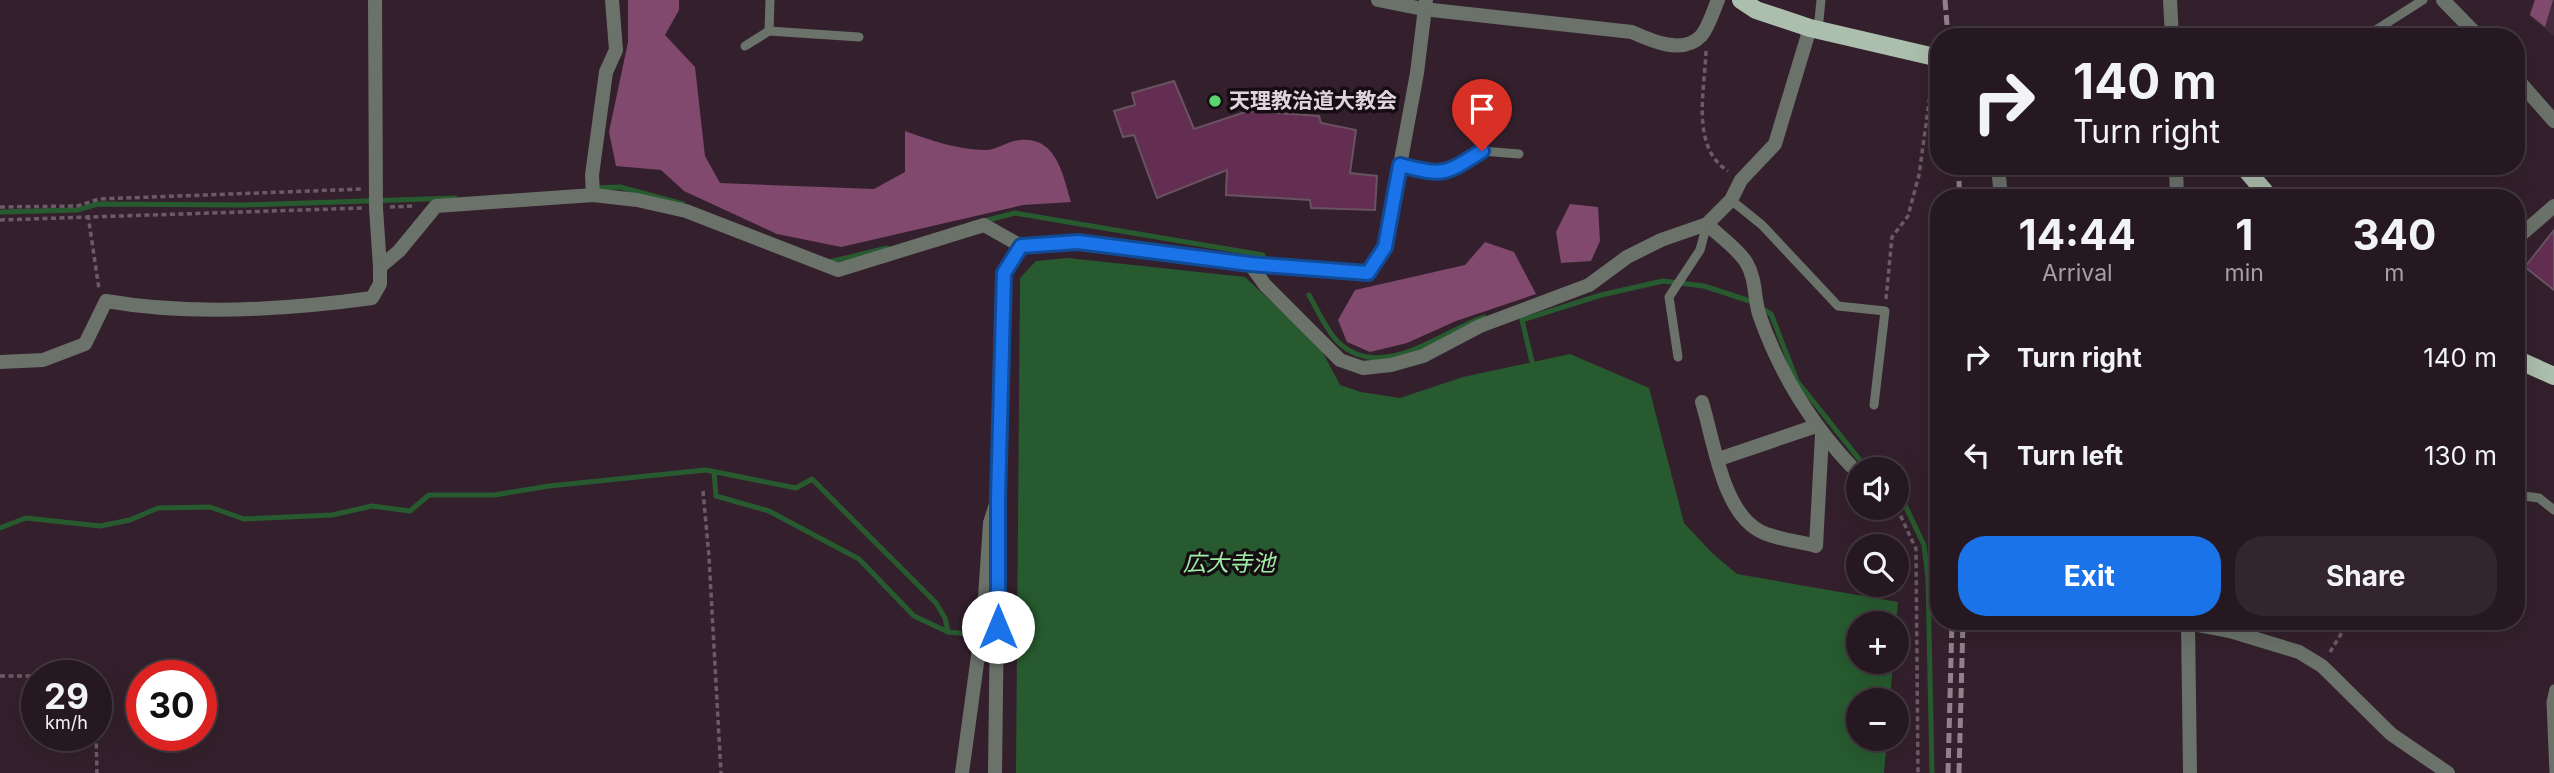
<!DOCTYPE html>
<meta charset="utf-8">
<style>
:root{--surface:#261821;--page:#32252e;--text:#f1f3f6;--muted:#a4a0a5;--line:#42373f;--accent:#1a73e8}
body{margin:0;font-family:Inter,"Noto Sans JP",sans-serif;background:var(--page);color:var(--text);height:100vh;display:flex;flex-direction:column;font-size:26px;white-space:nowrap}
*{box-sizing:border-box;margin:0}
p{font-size:23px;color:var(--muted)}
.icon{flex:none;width:38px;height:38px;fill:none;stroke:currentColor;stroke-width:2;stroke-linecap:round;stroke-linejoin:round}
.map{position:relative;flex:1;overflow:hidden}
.side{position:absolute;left:1930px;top:189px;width:595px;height:441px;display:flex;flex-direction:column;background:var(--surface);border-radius:28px;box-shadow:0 7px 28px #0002,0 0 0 2px var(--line)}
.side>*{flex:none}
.top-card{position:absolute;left:1930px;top:28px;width:595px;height:147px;border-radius:28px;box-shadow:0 7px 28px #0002,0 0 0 2px var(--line);background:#261821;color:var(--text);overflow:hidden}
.buttons{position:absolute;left:1846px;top:457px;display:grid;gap:14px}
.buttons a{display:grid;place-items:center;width:63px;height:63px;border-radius:50%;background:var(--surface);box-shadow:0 7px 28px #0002,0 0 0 2px var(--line);font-size:35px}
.speed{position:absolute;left:21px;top:660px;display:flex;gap:14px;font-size:35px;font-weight:700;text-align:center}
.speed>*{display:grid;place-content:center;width:91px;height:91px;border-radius:50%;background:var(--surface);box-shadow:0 7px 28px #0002,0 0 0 2px var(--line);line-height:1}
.speed small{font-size:18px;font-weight:400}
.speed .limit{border:10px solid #d22;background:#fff;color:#111}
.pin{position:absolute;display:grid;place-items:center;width:60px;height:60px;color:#fff;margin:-72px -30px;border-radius:50% 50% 50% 0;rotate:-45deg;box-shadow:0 0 7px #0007}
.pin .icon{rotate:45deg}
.me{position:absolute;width:77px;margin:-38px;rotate:0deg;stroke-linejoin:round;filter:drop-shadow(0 0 5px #0008)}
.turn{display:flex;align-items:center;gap:24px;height:147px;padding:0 28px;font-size:32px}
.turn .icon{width:91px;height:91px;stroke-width:2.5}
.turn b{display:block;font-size:49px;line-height:60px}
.eta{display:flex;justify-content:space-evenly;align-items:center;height:119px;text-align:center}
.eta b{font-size:42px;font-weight:700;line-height:49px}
.primary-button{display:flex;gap:14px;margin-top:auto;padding:14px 28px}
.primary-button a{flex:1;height:80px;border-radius:28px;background:var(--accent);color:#fff;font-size:28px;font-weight:700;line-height:80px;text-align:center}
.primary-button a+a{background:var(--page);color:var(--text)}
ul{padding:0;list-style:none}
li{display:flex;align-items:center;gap:21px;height:98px;padding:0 28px}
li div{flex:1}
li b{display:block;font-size:26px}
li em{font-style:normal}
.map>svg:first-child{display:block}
.built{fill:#432a3a}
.forest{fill:#81496e}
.water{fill:#275b2f}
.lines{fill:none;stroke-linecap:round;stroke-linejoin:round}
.stream{stroke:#275b2f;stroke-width:5}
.building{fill:#632e52;stroke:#695360;stroke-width:2}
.path{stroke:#6c5b66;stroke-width:3.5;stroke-dasharray:5 3.5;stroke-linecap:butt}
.lane{stroke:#6a726a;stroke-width:9}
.street{stroke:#6a726a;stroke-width:14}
.primary{stroke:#acbead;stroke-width:18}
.rail{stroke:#91818b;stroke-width:5;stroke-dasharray:10 5;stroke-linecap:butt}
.route-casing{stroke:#114b97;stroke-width:18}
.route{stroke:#1a73e8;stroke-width:12}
.poi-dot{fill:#59d56f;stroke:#160d12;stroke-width:2.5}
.labels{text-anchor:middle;stroke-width:7;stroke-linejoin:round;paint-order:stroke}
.poi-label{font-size:21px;font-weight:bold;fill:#e0d3db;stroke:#160d12;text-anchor:start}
.water-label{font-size:23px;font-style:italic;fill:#9eeba6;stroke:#160d12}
</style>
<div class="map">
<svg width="2554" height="773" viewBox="0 0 2554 773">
<rect width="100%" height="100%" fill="#33202c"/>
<path class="built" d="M 2534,0 L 2554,0 L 2554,36 L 2529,15 Z"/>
<g class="forest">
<path d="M 628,0 L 679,0 L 679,10 L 665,35 L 695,67 L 705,156 L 720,183 L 874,189 L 905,172 L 905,131 C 930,140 958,150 985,150 C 997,150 1009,140 1021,140 C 1057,137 1063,176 1071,202 L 1023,205 L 841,247 L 777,234 L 684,191 L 661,170 L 616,166 L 609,132 L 628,42 Z"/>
<path d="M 2535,0 L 2553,0 L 2545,27 L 2530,15 Z"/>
<path d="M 1570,204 L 1598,207 L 1600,241 L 1591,261 L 1561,263 L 1556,232 Z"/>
<path d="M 1485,242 L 1514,252 L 1536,294 L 1456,321 L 1407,343 L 1370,352 L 1347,342 L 1338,320 L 1355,290 L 1465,265 Z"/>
</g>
<path class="water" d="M 1068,258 L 1245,277 L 1320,347 L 1340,385 L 1361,392 L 1400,398 L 1463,377 L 1570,354 L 1649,388 L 1684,523 L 1713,554 L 1737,574 L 1898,602 L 1896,623 L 1858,623 L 1858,662 L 1893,662 L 1890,700 L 1858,700 L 1858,738 L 1887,739 L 1884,773 L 1016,773 L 1020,278 L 1036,261 Z"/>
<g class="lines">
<g class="stream">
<path d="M 594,188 L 620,187 L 683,204"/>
<path d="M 0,212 L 77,210 L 98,204 L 243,205 L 455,198"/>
<path d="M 984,221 L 1015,213 L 1263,255"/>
<path d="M 829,262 L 887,248"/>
<path d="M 1309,295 C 1317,309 1326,330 1338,342 C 1381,383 1439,333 1484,317"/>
<path d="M 1761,308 L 1771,314 L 1797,381 L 1867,469"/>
<path d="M 1533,366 L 1522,320 L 1601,295 L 1663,281 L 1704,286 L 1753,302"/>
<path d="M 714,472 L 716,496 L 769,511 L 859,559 L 914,616 L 948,632 L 980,635"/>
<path d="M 1897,497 L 1904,503 L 1924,545 L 1928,579 L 1932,773"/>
<path d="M 0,528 L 26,518 L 100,526 L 130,520 L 158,508 L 210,507 L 244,519 L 332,515 L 372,506 L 410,511 L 429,495 L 494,495 L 549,486 L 706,470 L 796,488 L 812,479 L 936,603 L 945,618 L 948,632"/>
<path d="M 997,637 L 1022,640"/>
</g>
</g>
<g class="building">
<path d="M 1174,81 L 1194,129 L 1248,111 L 1319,116 L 1321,123 L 1356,130 L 1350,173 L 1377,176 L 1375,210 L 1311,208 L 1310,200 L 1226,195 L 1227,170 L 1157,198 L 1134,135 L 1123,137 L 1114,111 L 1135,105 L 1132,93 Z"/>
<path d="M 2554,230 L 2554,290 L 2525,267 Z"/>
</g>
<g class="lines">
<g class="path">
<path d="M 1706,51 C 1705,89 1690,147 1728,171"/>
<path d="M 0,207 L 77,206 L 99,199 L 363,189"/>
<path d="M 390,207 L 414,206"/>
<path d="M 88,215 L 99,289"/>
<path d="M 0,220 L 362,208"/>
<path d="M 1886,299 L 1892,237 L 1908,216 L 1919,175 L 1933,73"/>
<path d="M 703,491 L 709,557 L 721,773"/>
<path d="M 1897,508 L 1916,549 L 1918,773"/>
<path d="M 2330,652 L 2349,621"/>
<path d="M 0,676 L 37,676"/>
<path d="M 96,735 L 97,773"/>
</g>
<g class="lane">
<path d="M 1818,30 L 1821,0"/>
<path d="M 769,31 L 770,0"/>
<path d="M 2365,37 L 2423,0"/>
<path d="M 745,46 L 769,31 L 859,37"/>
<path d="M 1400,165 L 1438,174 L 1451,171 L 1482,151 L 1519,154"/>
<path d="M 1731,200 L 1762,225 L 1838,306 L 1885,311 L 1874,405"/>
<path d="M 1678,357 L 1669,297 L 1700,250 L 1707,224"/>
<path d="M 2516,495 L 2539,498 L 2554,510"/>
<path d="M 2554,773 L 2551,702 L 2554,689"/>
</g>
<g class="street">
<path d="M 375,0 L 376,208 L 380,267"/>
<path d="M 1378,0 L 1423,9 L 1632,32 C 1652,41 1683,55 1701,36 C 1709,27 1713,11 1718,0"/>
<path d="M 2170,0 L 2172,37"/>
<path d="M 2443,0 L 2479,37"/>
<path d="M 2516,78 L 2554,121"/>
<path d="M 1998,166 L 2001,198"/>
<path d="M 2176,166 L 2177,198"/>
<path d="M 593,195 L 592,175 L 606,72 L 616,50 L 612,0"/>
<path d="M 1707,224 C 1719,236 1737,248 1746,262 C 1756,278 1754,297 1759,314 C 1779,372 1809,421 1851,466"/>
<path d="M 2516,239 L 2554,206"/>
<path d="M 1250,264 L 1265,285 L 1340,360 L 1363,368 L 1391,365 L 1423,356 L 1480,326 L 1589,285 L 1627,257 L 1661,240 L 1707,224 L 1731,200 L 1741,180 L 1775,144 L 1810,28"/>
<path d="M 0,362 L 43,360 L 85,344 L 106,301 C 192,316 285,310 372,298 L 380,284 L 380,267 L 399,251 L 436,206 L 593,195 L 637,200 L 686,211 L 838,270 L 984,225 L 1021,246"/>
<path d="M 1702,402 C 1714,441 1722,509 1758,530 C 1773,539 1798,541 1816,546 L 1822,435"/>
<path d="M 1719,459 L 1816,426"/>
<path d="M 2188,621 L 2190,773"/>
<path d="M 2188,623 L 2230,631 L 2299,652 L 2322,666 L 2391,734 L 2448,773"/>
<path d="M 962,773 L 984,612 L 990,523 L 998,498 L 1004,273 L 1021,246 L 1078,242 L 1250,264 L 1368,273 L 1385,247 L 1417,73 L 1426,0"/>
<path d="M 995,773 L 998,535"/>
</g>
<g class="primary">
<path d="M 1741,0 L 1756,10 L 1810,28 L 1939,58"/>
<path d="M 2243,166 L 2270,198"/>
<path d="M 2516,359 L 2554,376"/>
</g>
<g class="rail">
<path d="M 1945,0 L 1948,37"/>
<path d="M 1958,166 L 1960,198"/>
<path d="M 1948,773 L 1952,621"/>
<path d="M 1959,773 L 1963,621"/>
</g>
</g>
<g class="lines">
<g class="route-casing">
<path id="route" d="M 998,627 L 998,498 L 1004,273 L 1021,246 L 1078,242 L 1250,264 L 1368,273 L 1385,247 L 1400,165 C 1444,176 1444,175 1482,151"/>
</g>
<use href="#route" class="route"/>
</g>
<circle class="poi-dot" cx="1215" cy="101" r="7"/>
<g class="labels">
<g class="poi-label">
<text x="1229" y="108">天理教治道大教会</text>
</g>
<g class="water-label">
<text x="1229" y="571">広大寺池</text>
</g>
</g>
</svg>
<div class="buttons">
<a><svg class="icon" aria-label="sound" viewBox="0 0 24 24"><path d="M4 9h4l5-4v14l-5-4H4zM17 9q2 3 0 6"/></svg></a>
<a><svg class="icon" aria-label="search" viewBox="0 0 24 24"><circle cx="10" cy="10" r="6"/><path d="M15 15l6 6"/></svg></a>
<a>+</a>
<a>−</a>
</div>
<div class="speed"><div>29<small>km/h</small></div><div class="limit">30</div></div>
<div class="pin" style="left:1482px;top:151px;background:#d93025"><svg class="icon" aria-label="arrive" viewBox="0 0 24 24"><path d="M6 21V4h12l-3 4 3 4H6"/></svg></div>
<svg class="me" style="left:998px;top:627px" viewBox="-20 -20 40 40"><circle r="19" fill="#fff"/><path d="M0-13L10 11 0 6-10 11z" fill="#1a73e8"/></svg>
<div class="top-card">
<div class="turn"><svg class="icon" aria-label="right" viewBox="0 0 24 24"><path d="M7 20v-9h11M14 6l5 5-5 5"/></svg><div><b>140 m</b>Turn right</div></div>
</div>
<section class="side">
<div class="eta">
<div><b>14:44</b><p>Arrival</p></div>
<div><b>1</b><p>min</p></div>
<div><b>340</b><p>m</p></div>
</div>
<ul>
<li><svg class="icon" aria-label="right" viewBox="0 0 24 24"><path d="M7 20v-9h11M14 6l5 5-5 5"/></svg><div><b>Turn right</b></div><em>140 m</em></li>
<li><svg class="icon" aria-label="left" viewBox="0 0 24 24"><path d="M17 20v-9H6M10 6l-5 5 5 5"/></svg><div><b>Turn left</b></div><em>130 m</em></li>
</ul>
<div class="primary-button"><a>Exit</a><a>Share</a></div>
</section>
</div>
